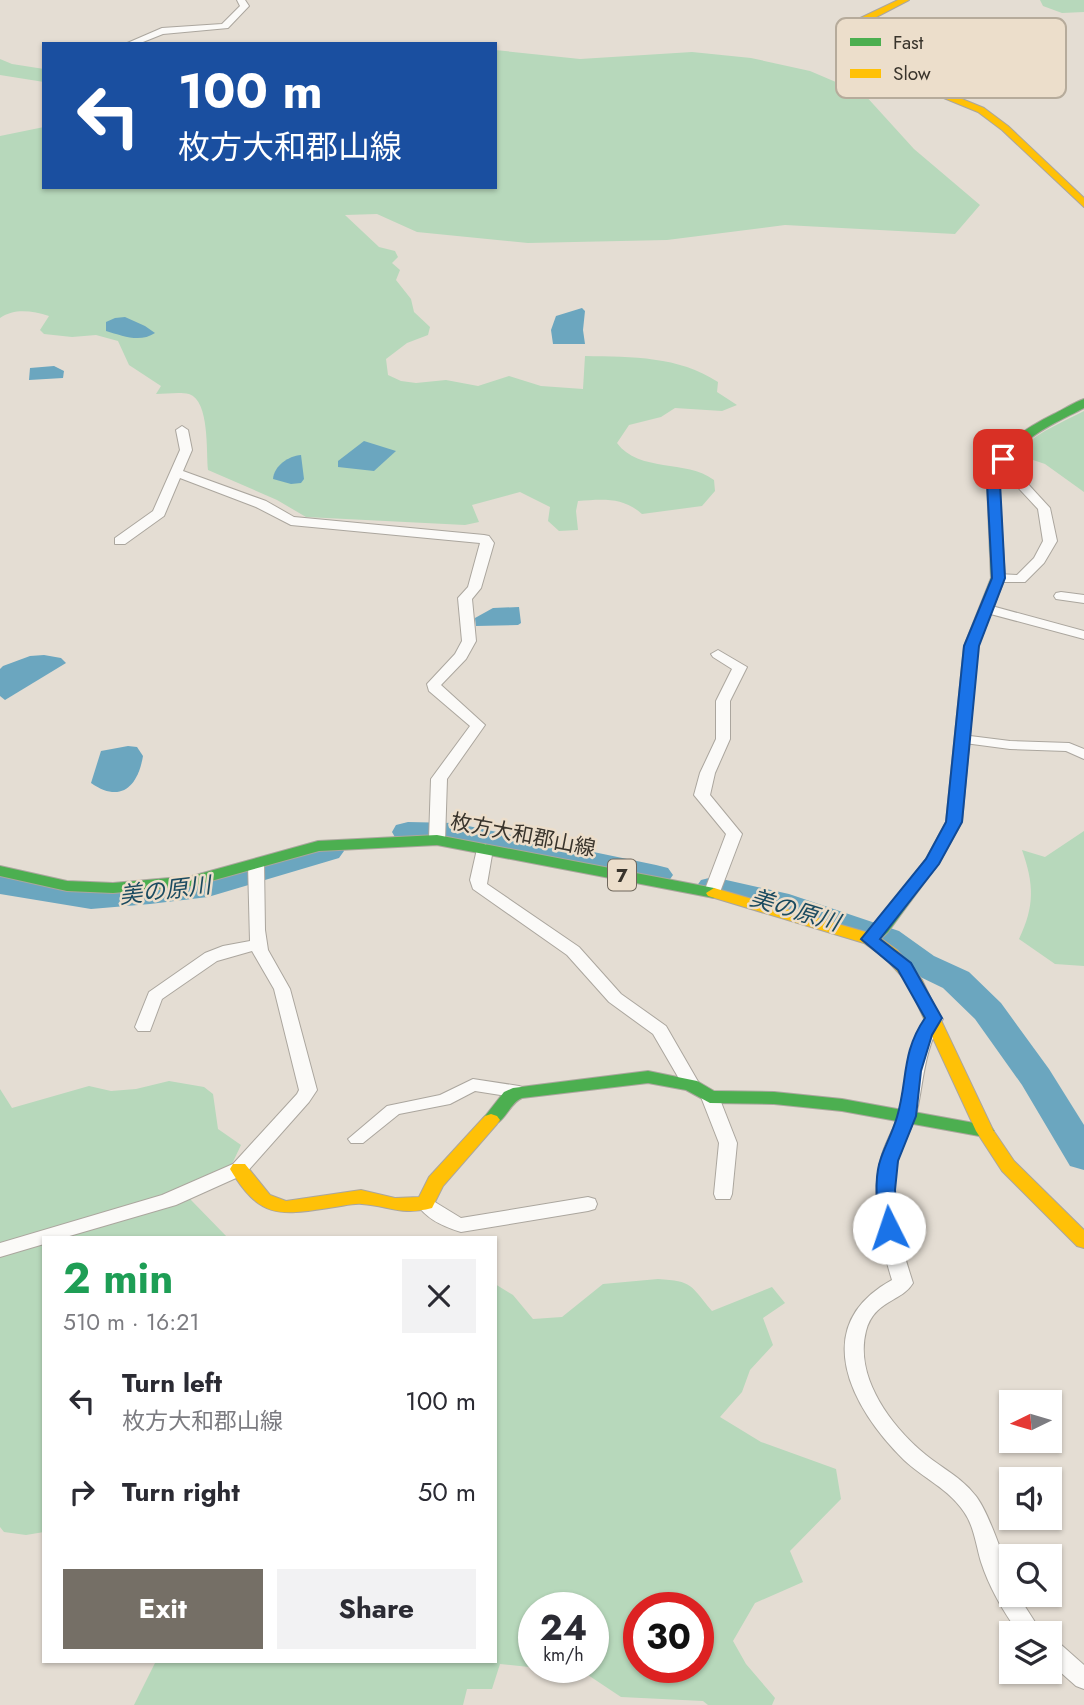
<!DOCTYPE html>
<meta charset="utf-8">
<style>
:root{--surface:#fff;--page:#f2f2f3;--text:#2b2b33;--muted:#7c7c81;--accent:#756f66}
body{margin:0;font-family:Jost,"Noto Sans JP",sans-serif;background:var(--page);color:var(--text);height:100vh;display:flex;flex-direction:column;font-size:26px;white-space:nowrap}
*{box-sizing:border-box;margin:0}
p{font-size:23px;color:var(--muted)}
.icon{flex:none;width:38px;height:38px;fill:none;stroke:currentColor;stroke-width:2;stroke-linecap:round;stroke-linejoin:round}
.map{position:relative;flex:1;overflow:hidden}
.panel{position:absolute;left:42px;top:1236px;width:455px;height:427px;display:flex;flex-direction:column;background:var(--surface);border-radius:0px;box-shadow:0 2px 5px #0004}
.panel>*{flex:none}
.top-card{position:absolute;left:42px;top:42px;width:455px;height:147px;border-radius:0px;box-shadow:0 2px 5px #0004;background:#1a4fa0;color:#fff;overflow:hidden}
.needle{width:46px;rotate:265deg}
.tools{position:absolute;left:999px;top:1390px;display:grid;gap:14px}
.tools a{display:grid;place-items:center;width:63px;height:63px;border-radius:0px;background:var(--surface);box-shadow:0 2px 5px #0004;font-size:35px}
.speed{position:absolute;left:518px;top:1592px;display:flex;gap:14px;font-size:35px;font-weight:700;text-align:center}
.speed>*{display:grid;place-content:center;width:91px;height:91px;border-radius:50%;background:var(--surface);box-shadow:0 2px 5px #0004;line-height:1}
.speed small{font-size:18px;font-weight:400}
.speed .limit{border:10px solid #d22;background:#fff;color:#111}
.pin{position:absolute;display:grid;place-items:center;width:60px;height:60px;color:#fff;margin:-30px;border-radius:14px;box-shadow:0 4px 10px #0006}
.me{position:absolute;width:77px;margin:-38px;rotate:356deg;stroke-linejoin:round;filter:drop-shadow(0 0 5px #0008)}
.turn{display:flex;align-items:center;gap:24px;height:147px;padding:0 21px;font-size:32px}
.turn .icon{width:91px;height:91px;stroke-width:2.5}
.turn b{display:block;font-size:49px;line-height:60px}
.round{display:grid;place-items:center;flex:none;width:74px;height:74px;border-radius:0px;background:var(--page)}
.summary{display:flex;align-items:center;justify-content:space-between;height:119px;padding:0 21px}
h1{font-size:42px;font-weight:700;line-height:52px;color:#1e9e55}
.action{display:flex;gap:14px;margin-top:auto;padding:14px 21px}
.action a{flex:1;height:80px;border-radius:0px;background:var(--accent);color:#fff;font-size:28px;font-weight:700;line-height:80px;text-align:center}
.action a+a{background:var(--page);color:var(--text)}
ul{padding:0;list-style:none}
li{display:flex;align-items:center;gap:21px;height:91px;padding:0 21px}
li div{flex:1}
li b{display:block;font-size:26px}
li em{font-style:normal}
.map>svg:first-child{display:block}
.green{fill:#b7d8bb;fill-rule:evenodd}
.water{fill:#6ba6bf}
.lines{fill:none;stroke-linecap:round;stroke-linejoin:round}
.river{fill:#6ba6bf;fill-rule:evenodd}
.street-casing{stroke:#aba69e;stroke-width:2}
.fast-casing{stroke:#aba69e;stroke-width:2}
.slow-casing{stroke:#aba69e;stroke-width:2}
.street{fill:#fbfaf8;fill-rule:evenodd}
.fast{fill:#4caf50;fill-rule:evenodd}
.slow{fill:#ffc107;fill-rule:evenodd}
.route{fill:#1a73e8;stroke:#114b97;stroke-width:2}
.labels{text-anchor:middle;stroke-width:5;stroke-linejoin:round;paint-order:stroke}
.shield{fill:#ecdecb;stroke:#6f675c;stroke-width:2}
.shield-label{font-size:19px;font-weight:bold;fill:#39342c}
.street-label{font-size:21px;fill:#39342c;stroke:#ecdecb}
.water-label{font-size:23px;font-style:italic;fill:#1b4b60;stroke:#ecdecb}
.key{fill:#ecdecb;stroke:#b6ab9b;stroke-width:2}
.key-label{font-size:19px;fill:#39342c}
</style>
<div class="map">
<svg width="1084" height="1705" viewBox="0 0 1084 1705">
<rect width="100%" height="100%" fill="#e4ddd3"/>
<g class="green">
<path d="M 1040,0 L 1084,0 L 1084,12 L 1062,13 L 1043,6 Z"/>
<path d="M 495,50 L 580,59 L 692,52 L 751,58 L 810,71 L 864,94 L 914,149 L 980,205 L 955,234 L 785,225 L 667,240 L 528,243 L 417,232 L 377,214 L 345,215 L 379,247 L 395,251 L 398,257 L 392,263 L 400,270 L 396,280 L 411,299 L 414,312 L 430,327 L 428,335 L 407,343 L 386,359 L 388,375 L 401,381 L 416,383 L 446,380 L 478,386 L 509,376 L 541,386 L 583,389 L 585,356 C 633,357 678,356 718,382 L 717,392 L 737,405 L 722,411 L 675,408 L 661,417 L 629,425 L 617,443 C 639,473 686,459 714,480 L 715,491 L 702,506 L 642,514 C 623,497 603,499 578,501 L 576,511 L 578,530 L 559,531 L 548,521 L 550,507 L 520,492 L 472,505 L 479,522 L 465,525 L 306,517 L 277,500 L 208,470 C 206,452 210,401 189,394 C 179,392 166,394 156,394 L 161,386 L 129,365 L 118,341 L 96,335 L 72,337 L 44,334 L 40,330 L 49,316 C 32,311 15,308 0,318 L 0,136 L 44,127 L 44,187 L 495,187 Z"/>
<path d="M 0,59 L 12,64 L 44,69 L 44,82 L 0,75 Z"/>
<path d="M 1084,411 L 1084,492 L 1045,464 L 1024,457 L 1024,446 C 1042,430 1063,422 1084,411 Z"/>
<path d="M 1084,831 L 1084,966 L 1055,964 L 1019,939 C 1035,906 1034,884 1022,850 L 1045,857 Z"/>
<path d="M 169,1081 L 204,1087 L 213,1094 L 218,1129 L 241,1145 L 232,1164 L 190,1186 L 191,1200 L 227,1237 L 44,1237 L 44,1532 L 26,1535 L 4,1532 L 0,1527 L 0,1089 L 12,1108 L 89,1086 L 111,1091 L 136,1089 Z"/>
<path d="M 658,1279 C 693,1281 690,1285 712,1311 L 772,1287 L 785,1303 L 763,1318 L 773,1345 L 750,1370 L 742,1392 L 720,1417 L 761,1442 L 836,1469 L 841,1499 L 790,1551 L 803,1582 L 755,1603 L 733,1641 L 746,1664 L 775,1698 L 772,1705 L 708,1705 L 703,1701 L 621,1697 L 585,1673 L 500,1664 L 492,1689 L 467,1689 L 463,1705 L 134,1705 L 156,1661 L 495,1661 L 495,1284 L 513,1295 L 533,1319 L 562,1317 L 603,1284 ZM 534,1608 L 593,1608 L 593,1668 L 534,1668 ZM 698,1608 L 698,1668 L 639,1668 L 639,1608 Z"/>
</g>
<g class="water">
<path d="M 582,308 L 585,311 L 583,330 L 585,344 L 553,344 L 551,330 L 556,316 Z"/>
<path d="M 125,317 L 145,326 L 155,333 C 140,343 123,336 106,331 L 106,322 L 115,318 Z"/>
<path d="M 54,366 L 64,371 L 63,378 L 29,380 L 30,368 Z"/>
<path d="M 364,441 L 396,451 L 374,471 L 338,467 L 338,461 Z"/>
<path d="M 301,455 L 304,479 L 301,483 L 291,484 L 273,479 C 274,466 288,456 301,455 Z"/>
<path d="M 519,607 L 521,623 L 518,625 L 476,626 L 475,618 L 493,608 Z"/>
<path d="M 44,655 L 61,658 L 66,663 L 5,700 L 0,696 L 0,669 L 3,666 L 30,656 Z"/>
<path d="M 128,746 L 137,747 L 143,756 C 138,786 121,804 91,783 L 101,751 Z"/>
</g>
<g class="lines">
<g class="river">
<path d="M 408,822 L 454,823 L 656,865 L 668,868 L 673,875 L 668,882 L 656,885 L 454,843 L 396,839 L 392,832 L 396,825 Z"/>
<path d="M 327,841 L 339,844 L 344,851 L 339,858 L 208,897 L 150,904 L 91,909 L 0,894 L 0,874 L 91,889 L 150,884 L 205,877 Z"/>
<path d="M 713,877 L 789,894 L 899,931 L 934,956 L 969,972 L 1001,1003 L 1049,1069 L 1084,1125 L 1084,1170 L 1070,1166 L 1022,1085 L 975,1019 L 943,988 L 910,972 L 875,947 L 768,910 L 701,894 L 696,887 L 701,880 Z"/>
</g>
<g class="street-casing">
<g id="street">
<path d="M 237,0 L 245,0 L 249,6 L 228,28 L 163,34 L 138,44 L 125,44 L 162,28 L 222,24 L 240,6 Z"/>
<path d="M 182,426 L 188,430 L 192,450 L 183,471 L 266,501 L 294,517 L 484,535 L 489,536 L 494,543 L 481,588 L 472,599 L 476,641 L 466,659 L 441,685 L 485,725 L 447,779 L 445,840 L 443,843 L 437,845 L 429,840 L 431,779 L 470,726 L 429,691 L 427,684 L 455,654 L 462,641 L 458,598 L 468,587 L 480,543 L 291,525 L 256,507 L 180,478 L 164,516 L 125,544 L 115,544 L 115,538 L 153,511 L 180,450 L 176,430 Z"/>
<path d="M 1001,458 L 1005,459 L 1050,508 L 1057,541 L 1044,563 L 1025,582 L 998,582 L 991,578 L 998,574 L 1017,575 L 1034,558 L 1043,541 L 1038,509 L 997,465 L 995,462 Z"/>
<path d="M 1061,592 L 1084,595 L 1084,603 L 1056,599 L 1054,596 L 1056,593 Z"/>
<path d="M 988,605 L 1084,631 L 1084,639 L 983,612 L 981,609 L 983,606 Z"/>
<path d="M 718,650 L 747,667 L 730,701 L 730,739 L 715,773 L 710,795 L 742,834 L 720,892 L 712,897 L 704,892 L 726,834 L 694,795 L 700,773 L 716,739 L 716,701 L 732,669 L 713,657 L 711,654 Z"/>
<path d="M 962,735 L 1010,741 L 1069,743 L 1084,749 L 1084,759 L 1066,751 L 1010,749 L 957,742 L 955,739 Z"/>
<path d="M 485,844 L 493,849 L 487,884 L 579,947 L 621,994 L 666,1026 L 700,1085 L 697,1089 L 685,1089 L 653,1034 L 609,1002 L 567,955 L 473,889 L 470,880 L 477,849 Z"/>
<path d="M 256,859 L 264,864 L 265,930 L 268,950 L 290,989 L 317,1090 L 309,1102 L 245,1174 L 176,1205 L 66,1237 L 44,1237 L 44,1244 L 0,1257 L 0,1243 L 162,1195 L 233,1164 L 297,1094 L 299,1090 L 274,989 L 252,951 L 217,961 L 162,999 L 150,1031 L 138,1031 L 135,1027 L 149,992 L 205,953 L 223,946 L 250,941 L 248,864 Z"/>
<path d="M 934,1013 L 943,1019 C 924,1048 924,1079 917,1111 C 913,1127 904,1141 899,1156 C 887,1198 900,1243 913,1283 C 902,1302 874,1300 866,1331 C 854,1378 892,1427 926,1455 C 942,1468 962,1478 975,1495 C 988,1510 1012,1576 1012,1594 L 1017,1594 L 1042,1633 L 1018,1632 C 1003,1611 989,1587 981,1562 C 976,1545 974,1526 964,1512 C 949,1489 923,1478 904,1460 C 851,1408 808,1326 892,1280 C 880,1241 870,1198 881,1158 C 885,1142 895,1128 899,1112 C 907,1076 907,1048 928,1015 Z"/>
<path d="M 473,1079 L 519,1086 L 525,1088 L 528,1092 L 525,1096 L 519,1098 L 475,1091 L 450,1104 L 399,1114 L 363,1143 L 351,1143 L 348,1139 L 387,1106 L 440,1095 Z"/>
<path d="M 710,1091 L 716,1093 L 719,1097 L 737,1143 L 732,1194 L 730,1199 L 716,1199 L 714,1194 L 719,1143 L 701,1097 L 704,1093 Z"/>
<path d="M 425,1196 L 461,1218 L 588,1197 L 595,1199 L 597,1204 L 595,1209 L 588,1211 L 461,1232 C 444,1227 426,1219 416,1203 L 418,1198 Z"/>
<path d="M 1050,1640 L 1058,1642 L 1084,1665 L 1084,1689 L 1076,1686 L 1050,1663 Z"/>
</g>
</g>
<g class="fast-casing">
<g id="fast">
<path d="M 1084,399 L 1084,408 C 1046,428 1014,439 999,483 L 1005,578 L 978,646 L 962,822 L 939,863 L 888,932 L 876,943 L 864,943 L 862,939 L 876,924 L 926,859 L 946,822 L 964,646 L 991,578 L 987,483 C 999,445 1020,431 1054,414 C 1064,409 1073,403 1084,399 Z"/>
<path d="M 437,835 L 714,888 L 722,893 L 714,898 L 437,845 L 319,851 L 193,886 L 113,893 L 67,891 L 0,876 L 0,866 L 67,881 L 113,883 L 192,876 L 318,841 Z"/>
<path d="M 648,1071 L 697,1081 L 714,1091 L 774,1092 L 842,1099 L 985,1125 L 991,1127 L 994,1131 L 991,1135 L 985,1137 L 842,1111 L 774,1104 L 710,1103 L 686,1090 L 648,1083 L 522,1098 C 507,1104 504,1130 485,1124 L 482,1120 L 504,1092 L 513,1088 Z"/>
</g>
</g>
<g class="slow-casing">
<g id="slow">
<path d="M 898,0 L 909,0 L 859,26 L 857,30 L 923,83 L 984,108 L 1008,126 L 1084,198 L 1084,207 L 1002,130 L 978,112 L 917,87 L 847,31 L 852,22 Z"/>
<path d="M 714,888 L 876,935 L 897,950 L 922,980 L 993,1130 L 1014,1161 L 1084,1230 L 1084,1248 L 1077,1246 L 1002,1171 L 976,1131 L 907,982 L 885,958 L 864,943 L 708,896 L 706,893 Z"/>
<path d="M 491,1114 L 497,1116 L 500,1120 L 497,1124 L 443,1186 L 432,1208 C 402,1216 389,1206 362,1204 C 354,1203 343,1206 335,1207 C 281,1215 261,1221 230,1169 L 233,1164 L 245,1164 L 270,1195 L 286,1201 L 361,1190 L 395,1198 L 419,1197 L 429,1177 L 485,1116 Z"/>
</g>
</g>
<use href="#street" class="street"/>
<use href="#fast" class="fast"/>
<use href="#slow" class="slow"/>
</g>
<path class="route" d="M 1003,455 L 1009,459 L 1002,471 L 1000,483 L 1005,578 L 979,646 L 962,822 L 939,864 L 880,939 L 911,963 L 942,1018 L 932,1035 L 921,1071 L 916,1116 L 898,1161 L 895,1190 L 898,1228 L 896,1233 L 882,1233 L 879,1228 C 878,1206 873,1180 881,1158 C 886,1144 893,1131 897,1117 C 908,1080 901,1053 925,1018 L 898,970 L 861,939 L 926,859 L 946,822 L 964,646 L 992,578 L 987,483 L 989,471 L 998,456 Z"/>
<g class="labels">
<rect class="shield" x="608" y="859.5" width="28" height="31" rx="5"/>
<g class="shield-label">
<text x="622" y="882">7</text>
</g>
<g class="street-label">
<text transform="translate(523 835) rotate(11)" y="7">枚方大和郡山線</text>
</g>
<g class="water-label">
<text transform="translate(165 890) rotate(-7)" y="8">美の原川</text>
<text transform="translate(795 910) rotate(17)" y="8">美の原川</text>
</g>
</g>
<rect x="836" y="18" width="230" height="80" rx="10" class="key"/>
<rect x="850" y="38" width="31" height="8" fill="#4caf50"/>
<rect x="850" y="69" width="31" height="9" fill="#ffc107"/>
<g class="key-label">
<text x="893" y="49">Fast</text>
<text x="893" y="80">Slow</text>
</g>
</svg>
<div class="tools">
<a><svg class="needle" viewBox="-14 -14 28 28"><path d="M0-13l5 13h-10z" fill="#e53935"/><path d="M0 13l5-13h-10z" fill="#7c7c81"/></svg></a>
<a><svg class="icon" aria-label="sound" viewBox="0 0 24 24"><path d="M4 9h4l5-4v14l-5-4H4zM17 9q2 3 0 6"/></svg></a>
<a><svg class="icon" aria-label="search" viewBox="0 0 24 24"><circle cx="10" cy="10" r="6"/><path d="M15 15l6 6"/></svg></a>
<a><svg class="icon" aria-label="layers" viewBox="0 0 24 24"><path d="M12 4l9 5-9 5-9-5zM3 14l9 5 9-5"/></svg></a>
</div>
<div class="speed"><div>24<small>km/h</small></div><div class="limit">30</div></div>
<div class="pin" style="left:1003px;top:459px;background:#d93025"><svg class="icon" aria-label="arrive" viewBox="0 0 24 24"><path d="M6 21V4h12l-3 4 3 4H6"/></svg></div>
<svg class="me" style="left:889px;top:1228px" viewBox="-20 -20 40 40"><circle r="19" fill="#fff"/><path d="M0-13L10 11 0 6-10 11z" fill="#1a73e8"/></svg>
<div class="top-card">
<div class="turn"><svg class="icon" aria-label="left" viewBox="0 0 24 24"><path d="M17 20v-9H6M10 6l-5 5 5 5"/></svg><div><b>100 m</b>枚方大和郡山線</div></div>
</div>
<section class="panel">
<div class="summary"><div><h1>2 min</h1><p>510 m · 16:21</p></div><a class="round"><svg class="icon" aria-label="close" viewBox="0 0 24 24"><path d="M6 6l12 12M18 6L6 18"/></svg></a></div>
<ul>
<li><svg class="icon" aria-label="left" viewBox="0 0 24 24"><path d="M17 20v-9H6M10 6l-5 5 5 5"/></svg><div><b>Turn left</b><p>枚方大和郡山線</p></div><em>100 m</em></li>
<li><svg class="icon" aria-label="right" viewBox="0 0 24 24"><path d="M7 20v-9h11M14 6l5 5-5 5"/></svg><div><b>Turn right</b></div><em>50 m</em></li>
</ul>
<div class="action"><a>Exit</a><a>Share</a></div>
</section>
</div>
